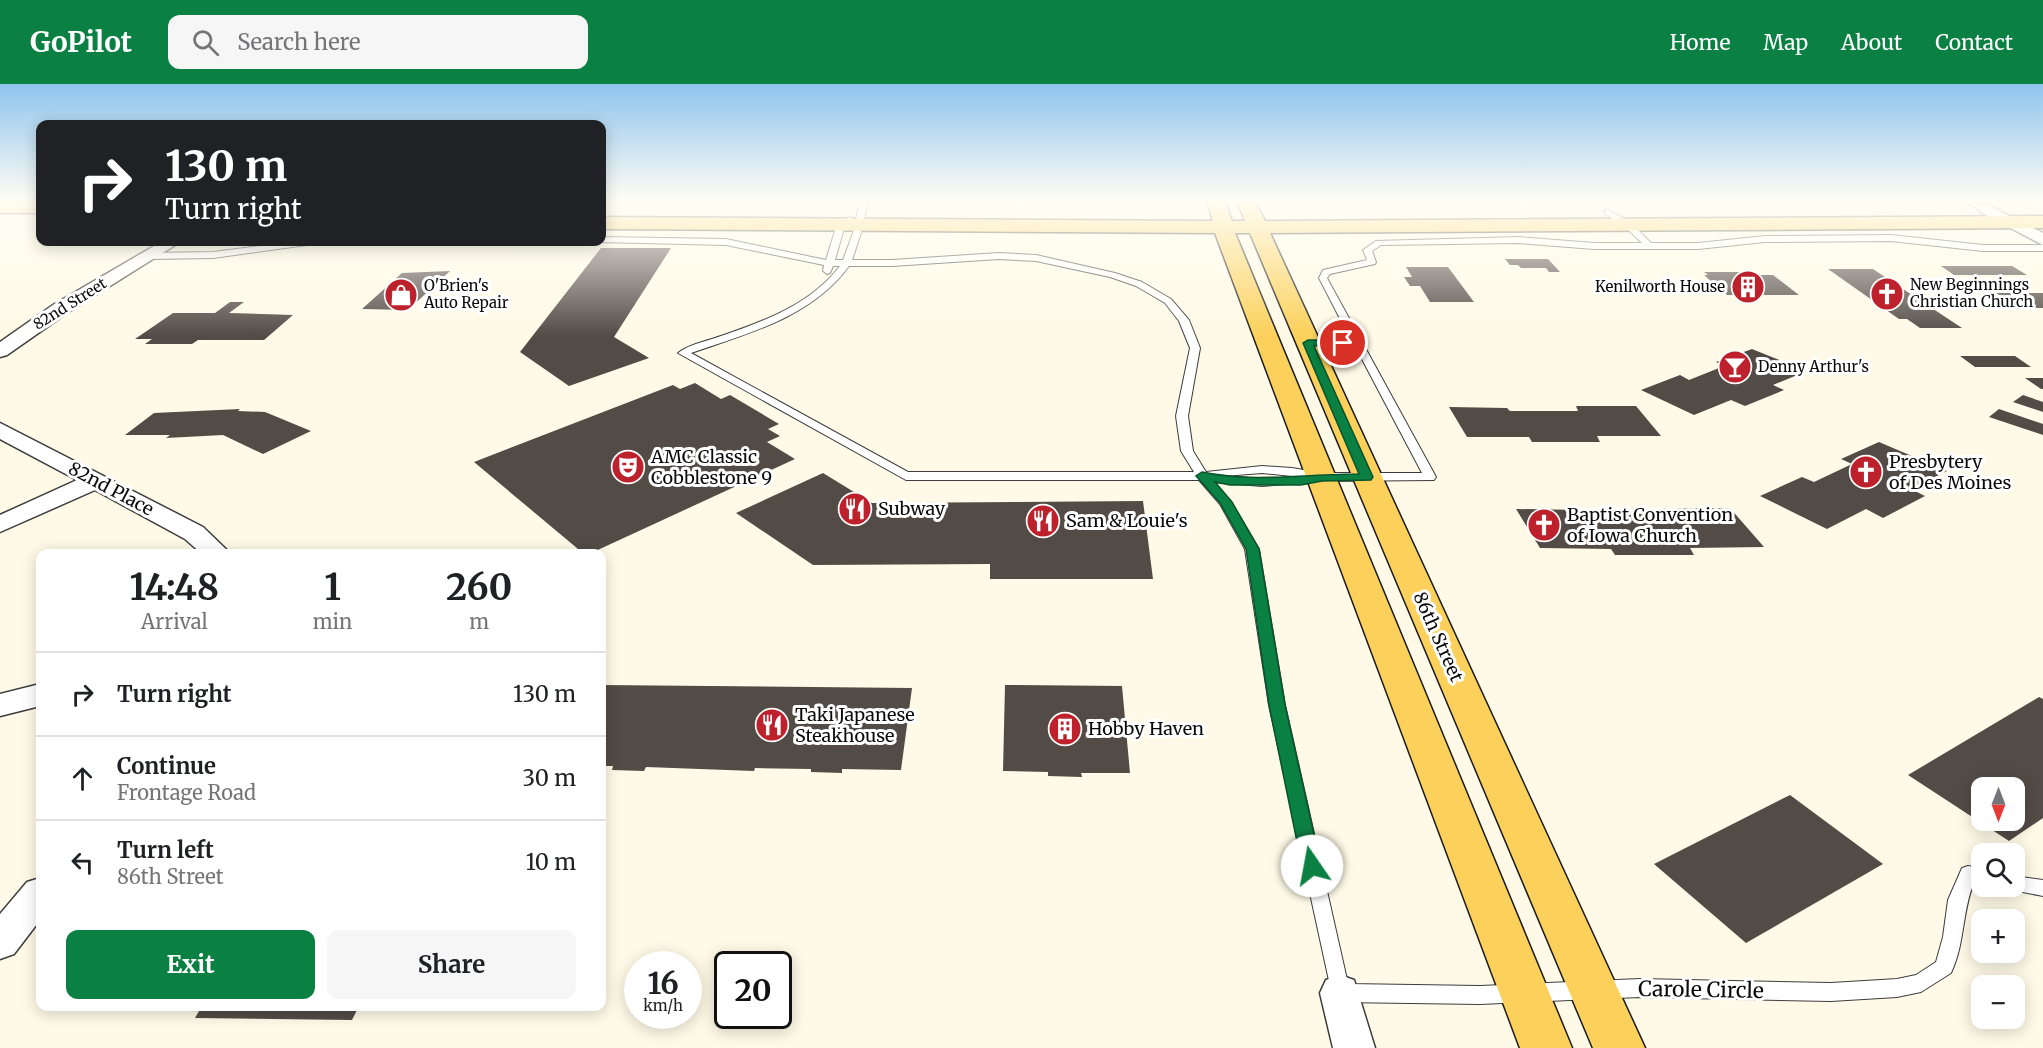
<!DOCTYPE html>
<meta charset="utf-8">
<style>
:root{--surface:#fff;--page:#f6f6f6;--text:#202124;--muted:#757577;--line:#e0e0e0;--accent:#0b8043}
body{margin:0;font-family:Merriweather,serif;background:var(--page);color:var(--text);height:100vh;display:flex;flex-direction:column;font-size:22px;white-space:nowrap}
*{box-sizing:border-box;margin:0}
p{font-size:20px;color:var(--muted)}
.icon{flex:none;width:33px;height:33px;fill:none;stroke:currentColor;stroke-width:2;stroke-linecap:round;stroke-linejoin:round}
.map{position:relative;flex:1;overflow:hidden}
.drawer{position:absolute;left:36px;top:465px;width:570px;height:462px;display:flex;flex-direction:column;background:var(--surface);border-radius:12px;box-shadow:0 3px 15px #0003}
.drawer>*{flex:none}
.banner{position:absolute;left:36px;top:36px;width:570px;height:126px;border-radius:12px;box-shadow:0 3px 15px #0003;background:#202124;color:#fff;overflow:hidden}
.needle{width:39px;rotate:180deg}
.controls{position:absolute;left:1971px;top:693px;display:grid;gap:12px}
.controls a{display:grid;place-items:center;width:54px;height:54px;border-radius:12px;background:var(--surface);box-shadow:0 3px 15px #0003;font-size:30px}
.speed{position:absolute;left:624px;top:867px;display:flex;gap:12px;font-size:30px;font-weight:700;text-align:center}
.speed>*{display:grid;place-content:center;width:78px;height:78px;border-radius:50%;background:var(--surface);box-shadow:0 3px 15px #0003;line-height:1}
.speed small{font-size:15px;font-weight:400}
.speed .limit{border:3px solid #111;border-radius:9px;background:#fff;color:#111}
.pin{position:absolute;display:grid;place-items:center;width:51px;height:51px;color:#fff;margin:-26px;border:3px solid #fff;border-radius:50%;box-shadow:0 2px 6px #0007}
.me{position:absolute;width:66px;margin:-33px;rotate:348deg;stroke-linejoin:round;filter:drop-shadow(0 0 4px #0008)}
.turn{display:flex;align-items:center;gap:21px;height:126px;padding:0 30px;font-size:27px}
.turn .icon{width:78px;height:78px;stroke-width:2.5}
.turn b{display:block;font-size:42px;line-height:51px}
.eta{display:flex;justify-content:space-evenly;align-items:center;height:102px;text-align:center}
.eta b{font-size:36px;font-weight:700;line-height:42px}
.button{display:flex;gap:12px;margin-top:auto;padding:12px 30px}
.button a{flex:1;height:69px;border-radius:12px;background:var(--accent);color:#fff;font-size:24px;font-weight:700;line-height:69px;text-align:center}
.button a+a{background:var(--page);color:var(--text)}
ul{padding:0;list-style:none}
li{display:flex;align-items:center;gap:18px;height:84px;padding:0 30px;border-top:2px solid var(--line)}
li div{flex:1}
li b{display:block;font-size:22px}
li em{font-style:normal}
header{display:flex;align-items:center;gap:36px;box-sizing:border-box;height:84px;padding:0 30px;background:var(--accent);color:#fff}
header strong{font-size:28px}
nav{display:flex;gap:33px;margin-inline-start:auto;font-size:21px}
.search{width:420px;height:54px;background:var(--page);display:flex;align-items:center;gap:15px;box-sizing:border-box;padding:0 21px;border-radius:12px;color:var(--muted);font-size:22px}
.map>svg:first-child{display:block}
.building{fill:#534b46;fill-rule:evenodd}
.lines{fill:none;stroke-linecap:round;stroke-linejoin:round}
.service-casing{stroke:#3d3d3d;stroke-width:2}
.minor-casing{stroke:#3d3d3d;stroke-width:3}
.primary-casing{stroke:#1b1b1b;stroke-width:3}
.service{fill:#fff;fill-rule:evenodd}
.minor{fill:#fff;fill-rule:evenodd}
.primary{fill:#fcd15b;fill-rule:evenodd}
.route{fill:#0b8043;stroke:#07532c;stroke-width:1.5}
.labels{text-anchor:middle;stroke-width:6;stroke-linejoin:round;paint-order:stroke}
.far-poi-label{font-size:15px;fill:#0a0a0a;stroke:#fff;text-anchor:start}
.far-street-label{font-size:15px;fill:#0a0a0a;stroke:#fff}
.poi-label{font-size:18px;fill:#0a0a0a;stroke:#fff;text-anchor:start}
.street-label{font-size:18px;fill:#0a0a0a;stroke:#fff}
.near-street-label{font-size:21px;fill:#0a0a0a;stroke:#fff}
</style>
<header>
<strong>GoPilot</strong>
<div class="search"><svg class="icon" aria-label="search" viewBox="0 0 24 24"><circle cx="10" cy="10" r="6"/><path d="M15 15l6 6"/></svg>Search here</div>
<nav><a>Home</a><a>Map</a><a>About</a><a>Contact</a></nav>
</header>
<div class="map">
<svg width="2043" height="964" viewBox="0 0 2043 964">
<rect width="100%" height="100%" fill="#fffae7"/>
<g class="building">
<path d="M 601,164 L 671,164 L 614,253 L 649,274 L 569,302 L 520,268 Z"/>
<path d="M 1505,175 L 1548,175 L 1560,188 L 1549,188 L 1546,184 L 1521,184 L 1518,181 L 1510,181 Z"/>
<path d="M 1941,182 L 2012,182 L 2027,191 L 1954,191 Z"/>
<path d="M 1406,183 L 1448,183 L 1474,218 L 1430,218 L 1420,202 L 1410,202 L 1404,193 L 1412,193 Z"/>
<path d="M 1828,185 L 1873,185 L 1962,244 L 1920,244 L 1907,235 L 1899,235 Z"/>
<path d="M 450,187 L 408,226 L 362,225 L 402,189 Z"/>
<path d="M 1704,188 L 1751,188 L 1755,191 L 1773,191 L 1799,211 L 1727,211 L 1722,207 L 1712,207 L 1702,199 L 1713,199 L 1704,191 L 1708,191 Z"/>
<path d="M 1996,209 L 2043,209 L 2043,224 L 2020,224 Z"/>
<path d="M 230,218 L 244,218 L 229,229 L 293,231 L 264,256 L 198,256 L 192,260 L 145,260 L 152,255 L 135,255 L 173,229 L 215,229 Z"/>
<path d="M 1752,265 L 1807,287 L 1773,301 L 1784,306 L 1745,322 L 1731,316 L 1694,331 L 1641,306 L 1680,291 L 1689,296 L 1724,282 L 1716,278 Z"/>
<path d="M 1960,272 L 2015,272 L 2031,283 L 1975,283 Z"/>
<path d="M 2025,294 L 2043,294 L 2043,305 L 2041,305 Z"/>
<path d="M 695,299 L 721,315 L 730,311 L 779,340 L 768,345 L 780,352 L 767,358 L 795,375 L 589,470 L 584,470 L 474,378 L 673,301 L 680,305 Z"/>
<path d="M 2023,311 L 2043,318 L 2043,328 L 2013,318 Z"/>
<path d="M 1576,322 L 1636,322 L 1661,352 L 1597,352 L 1600,358 L 1532,358 L 1529,353 L 1467,353 L 1449,323 L 1507,324 L 1510,327 L 1578,327 Z"/>
<path d="M 240,325 L 238,327 L 265,328 L 311,347 L 263,370 L 223,351 L 166,354 L 170,351 L 125,351 L 154,329 Z"/>
<path d="M 1999,325 L 2043,340 L 2043,351 L 1989,333 Z"/>
<path d="M 1879,358 L 1947,387 L 1911,405 L 1925,412 L 1883,434 L 1866,425 L 1827,445 L 1760,412 L 1802,393 L 1814,398 L 1852,380 L 1841,375 Z"/>
<path d="M 823,389 L 872,419 L 1143,417 L 1153,495 L 990,495 L 990,480 L 813,481 L 736,429 Z"/>
<path d="M 1661,424 L 1730,424 L 1764,463 L 1690,464 L 1694,471 L 1615,471 L 1611,465 L 1540,464 L 1516,425 L 1583,426 L 1586,430 L 1665,430 Z"/>
<path d="M 602,601 L 912,604 L 901,686 L 842,685 L 842,689 L 811,688 L 811,685 L 755,684 L 754,687 L 646,683 L 644,687 L 612,686 L 613,682 L 602,682 Z"/>
<path d="M 1005,601 L 1122,602 L 1130,689 L 1081,689 L 1082,693 L 1048,692 L 1048,688 L 1003,687 Z"/>
<path d="M 2039,613 L 2043,615 L 2043,734 L 2009,757 L 1908,691 ZM 1982,704 L 2014,704 L 2014,736 L 1982,736 Z"/>
<path d="M 1790,711 L 1883,780 L 1746,859 L 1654,780 Z"/>
<path d="M 202,922 L 359,922 L 352,936 L 195,934 Z"/>
</g>
<g class="lines">
<g class="service-casing">
<g id="service">
<path d="M 860,117 L 868,117 L 861,149 L 852,176 L 892,176 L 999,169 L 1036,171 L 1115,189 L 1142,198 L 1171,215 L 1189,236 L 1200,264 L 1188,332 L 1193,367 L 1206,388 L 1262,382 L 1292,384 L 1322,389 L 1422,389 L 1355,262 L 1308,262 L 1303,259 L 1308,256 L 1351,256 L 1319,194 L 1323,186 L 1367,176 L 1363,166 L 1376,157 L 1519,153 L 1594,159 L 1642,159 L 1624,142 L 1605,130 L 1605,126 L 1608,126 L 1630,138 L 1651,159 L 1698,159 L 1765,152 L 1891,151 L 1983,161 L 2043,161 L 2043,167 L 1983,167 L 1891,157 L 1765,158 L 1698,165 L 1594,165 L 1519,159 L 1381,161 L 1372,167 L 1376,178 L 1375,180 L 1330,190 L 1327,194 L 1436,393 L 1434,396 L 1322,397 L 1262,402 L 1212,398 L 1231,418 L 1259,465 L 1285,621 L 1348,900 L 1480,902 L 1640,895 L 1831,899 L 1897,895 L 1916,891 L 1936,878 L 1943,853 L 1948,816 L 1962,784 L 1968,782 L 1982,784 L 1982,799 L 1974,798 C 1962,827 1965,860 1951,889 L 1921,908 L 1897,913 L 1831,917 L 1640,913 L 1480,920 L 1340,918 L 1333,915 L 1269,621 L 1245,465 L 1220,420 L 1199,396 L 906,396 L 678,269 C 689,260 708,257 721,252 C 765,237 811,220 840,182 L 833,182 L 830,189 L 827,190 L 823,187 L 824,181 L 726,161 L 599,158 L 602,158 L 602,153 L 726,155 L 826,176 L 837,140 L 849,133 L 853,135 L 845,141 L 835,176 L 843,176 L 853,149 ZM 999,175 L 1036,177 L 1110,193 L 1136,202 L 1165,219 L 1179,237 L 1190,264 L 1176,332 L 1181,367 L 1194,388 L 908,388 L 691,269 C 749,249 812,233 849,182 L 892,182 ZM 1262,389 L 1302,393 L 1262,395 L 1224,392 Z"/>
<path d="M 1962,117 L 1972,117 L 1990,125 L 1983,127 Z"/>
<path d="M 292,158 L 311,158 L 307,161 L 213,174 L 147,175 L 143,172 L 147,169 L 213,168 Z"/>
<path d="M 2014,792 L 2043,796 L 2043,812 L 2007,805 L 2006,802 L 2014,802 Z"/>
</g>
</g>
<g class="minor-casing">
<g id="minor">
<path d="M 1986,120 L 2043,149 L 2043,161 L 1980,128 L 1978,125 Z"/>
<path d="M 161,158 L 180,158 L 67,229 L 7,271 L 0,273 L 0,258 L 53,221 Z"/>
<path d="M 0,339 L 203,443 L 231,470 L 202,470 L 185,455 L 95,406 L 0,448 L 0,431 L 77,396 L 0,355 Z"/>
<path d="M 40,600 L 40,622 L 0,632 L 0,610 Z"/>
<path d="M 40,794 L 40,836 L 14,870 L 0,875 L 0,830 L 27,798 Z"/>
<path d="M 1340,891 L 1354,896 L 1375,964 L 1333,964 L 1320,909 L 1326,896 Z"/>
</g>
</g>
<g class="primary-casing">
<g id="primary">
<rect x="0" y="117" width="40" height="12"/>
<path d="M 1207,117 L 1225,117 L 1232,137 L 1245,137 L 1237,117 L 1255,117 L 1265,137 L 2043,132 L 2043,144 L 1270,149 L 1645,964 L 1593,964 L 1250,149 L 1235,149 L 1572,964 L 1520,964 L 1215,149 L 602,145 L 602,133 L 1213,137 Z"/>
</g>
</g>
<use href="#service" class="service"/>
<use href="#minor" class="minor"/>
<use href="#primary" class="primary"/>
</g>
<linearGradient id="sky" x2="0" y2="1"><stop stop-color="#8fc4ee"/><stop offset="0.46" stop-color="#fffdf4"/><stop offset="1" stop-color="#fffdf4" stop-opacity="0"/></linearGradient>
<rect width="2043" height="252" fill="url(#sky)"/>
<path class="route" d="M 1343,256 L 1348,259 L 1347,261 L 1314,262 L 1373,393 L 1371,396 L 1322,397 L 1301,401 L 1230,401 L 1215,398 L 1232,418 L 1259,465 L 1285,621 L 1321,782 L 1318,787 L 1312,790 L 1305,787 L 1302,782 L 1269,621 L 1246,465 L 1220,419 L 1196,392 L 1202,388 C 1255,399 1306,390 1359,390 L 1303,259 L 1308,256 Z"/>
<defs>
<g id="building-disc" transform="scale(1.725)"><circle r="9.5" fill="#bc212c" stroke="#fff"/><path d="M-4-6H4V6H1V3H-1V6H-4ZM-2.5-4.3h1.7v1.8h-1.7ZM.8-4.3h1.7v1.8H.8ZM-2.5-1h1.7V.8h-1.7ZM.8-1h1.7V.8H.8Z" fill="#fff"/></g>
<g id="church-disc" transform="scale(1.725)"><circle r="9.5" fill="#bc212c" stroke="#fff"/><path d="M-1.2-6h2.4v3.5h3.3v2.4h-3.3V6h-2.4V-.1h-3.3v-2.4h3.3Z" fill="#fff"/></g>
<g id="shop-disc" transform="scale(1.725)"><circle r="9.5" fill="#bc212c" stroke="#fff"/><path d="M-5-2.5h2.3a2.7 3.5 0 0 1 5.4 0H5L5.5 6h-11ZM-1.5-2.5h3a1.5 2.3 0 0 0-3 0Z" fill="#fff"/></g>
<g id="bar-disc" transform="scale(1.725)"><circle r="9.5" fill="#bc212c" stroke="#fff"/><path d="M-6-5H6L.8 .8V4.5H3.5V6h-7V4.5H-.8V.8Z" fill="#fff"/></g>
<g id="theatre-disc" transform="scale(1.725)"><circle r="9.5" fill="#bc212c" stroke="#fff"/><path d="M-5-5.5Q0-4 5-5.5V0Q5 5 0 6Q-5 5-5 0ZM-3.3-2.5H-1v1.5H-3.3ZM1-2.5H3.3v1.5H1ZM-2.8 1Q0 5.5 2.8 1Z" fill="#fff"/></g>
<g id="restaurant-disc" transform="scale(1.725)"><circle r="9.5" fill="#bc212c" stroke="#fff"/><path d="M-5-6h1v4h1v-4h1v4h1v-4h1v5L-1.5 .5V6h-2V.5L-5-1ZM5-6V6H3V1.5H1.5Q1.5-4 5-6Z" fill="#fff"/></g>
</defs>
<g fill-rule="evenodd">
<use href="#building-disc" x="1748" y="203"/>
<use href="#church-disc" x="1887" y="210"/>
<use href="#shop-disc" x="401" y="211"/>
<use href="#bar-disc" x="1735" y="283"/>
<use href="#theatre-disc" x="628" y="383"/>
<use href="#church-disc" x="1866" y="388"/>
<use href="#restaurant-disc" x="855" y="425"/>
<use href="#restaurant-disc" x="1043" y="437"/>
<use href="#church-disc" x="1544" y="441"/>
<use href="#restaurant-disc" x="772" y="641"/>
<use href="#building-disc" x="1065" y="645"/>
</g>
<g class="labels">
<g class="far-poi-label">
<text x="1910" y="206">New Beginnings<tspan x="1910" dy="17">Christian Church</tspan></text>
<text x="424" y="207">O'Brien's<tspan x="424" dy="17">Auto Repair</tspan></text>
<text x="1725" y="208" text-anchor="end">Kenilworth House</text>
<text x="1758" y="288">Denny Arthur's</text>
</g>
<g class="far-street-label">
<text transform="translate(70 220) rotate(-32)" y="5">82nd Street</text>
</g>
<g class="poi-label">
<text x="651" y="379">AMC Classic<tspan x="651" dy="21">Cobblestone 9</tspan></text>
<text x="1889" y="384">Presbytery<tspan x="1889" dy="21">of Des Moines</tspan></text>
<text x="878" y="431">Subway</text>
<text x="1567" y="437">Baptist Convention<tspan x="1567" dy="21">of Iowa Church</tspan></text>
<text x="1066" y="443">Sam &amp; Louie's</text>
<text x="795" y="637">Taki Japanese<tspan x="795" dy="21">Steakhouse</tspan></text>
<text x="1088" y="651">Hobby Haven</text>
</g>
<g class="street-label">
<text transform="translate(111 405) rotate(28)" y="6">82nd Place</text>
<text transform="translate(1438 553) rotate(66)" y="6">86th Street</text>
</g>
<g class="near-street-label">
<text transform="translate(1701 906) rotate(1)" y="7">Carole Circle</text>
</g>
</g>
</svg>
<div class="controls">
<a><svg class="needle" viewBox="-14 -14 28 28"><path d="M0-13l5 13h-10z" fill="#e53935"/><path d="M0 13l5-13h-10z" fill="#757577"/></svg></a>
<a><svg class="icon" aria-label="search" viewBox="0 0 24 24"><circle cx="10" cy="10" r="6"/><path d="M15 15l6 6"/></svg></a>
<a>+</a>
<a>−</a>
</div>
<div class="speed"><div>16<small>km/h</small></div><div class="limit">20</div></div>
<div class="pin" style="left:1343px;top:259px;background:#d93025"><svg class="icon" aria-label="arrive" viewBox="0 0 24 24"><path d="M6 21V4h12l-3 4 3 4H6"/></svg></div>
<svg class="me" style="left:1312px;top:782px" viewBox="-20 -20 40 40"><circle r="19" fill="#fff"/><path d="M0-13L10 11 0 6-10 11z" fill="#0b8043"/></svg>
<div class="banner">
<div class="turn"><svg class="icon" aria-label="right" viewBox="0 0 24 24"><path d="M7 20v-9h11M14 6l5 5-5 5"/></svg><div><b>130 m</b>Turn right</div></div>
</div>
<section class="drawer">
<div class="eta">
<div><b>14:48</b><p>Arrival</p></div>
<div><b>1</b><p>min</p></div>
<div><b>260</b><p>m</p></div>
</div>
<ul>
<li><svg class="icon" aria-label="right" viewBox="0 0 24 24"><path d="M7 20v-9h11M14 6l5 5-5 5"/></svg><div><b>Turn right</b></div><em>130 m</em></li>
<li><svg class="icon" aria-label="ahead" viewBox="0 0 24 24"><path d="M12 20V5M6 11l6-6 6 6"/></svg><div><b>Continue</b><p>Frontage Road</p></div><em>30 m</em></li>
<li><svg class="icon" aria-label="left" viewBox="0 0 24 24"><path d="M17 20v-9H6M10 6l-5 5 5 5"/></svg><div><b>Turn left</b><p>86th Street</p></div><em>10 m</em></li>
</ul>
<div class="button"><a>Exit</a><a>Share</a></div>
</section>
</div>
